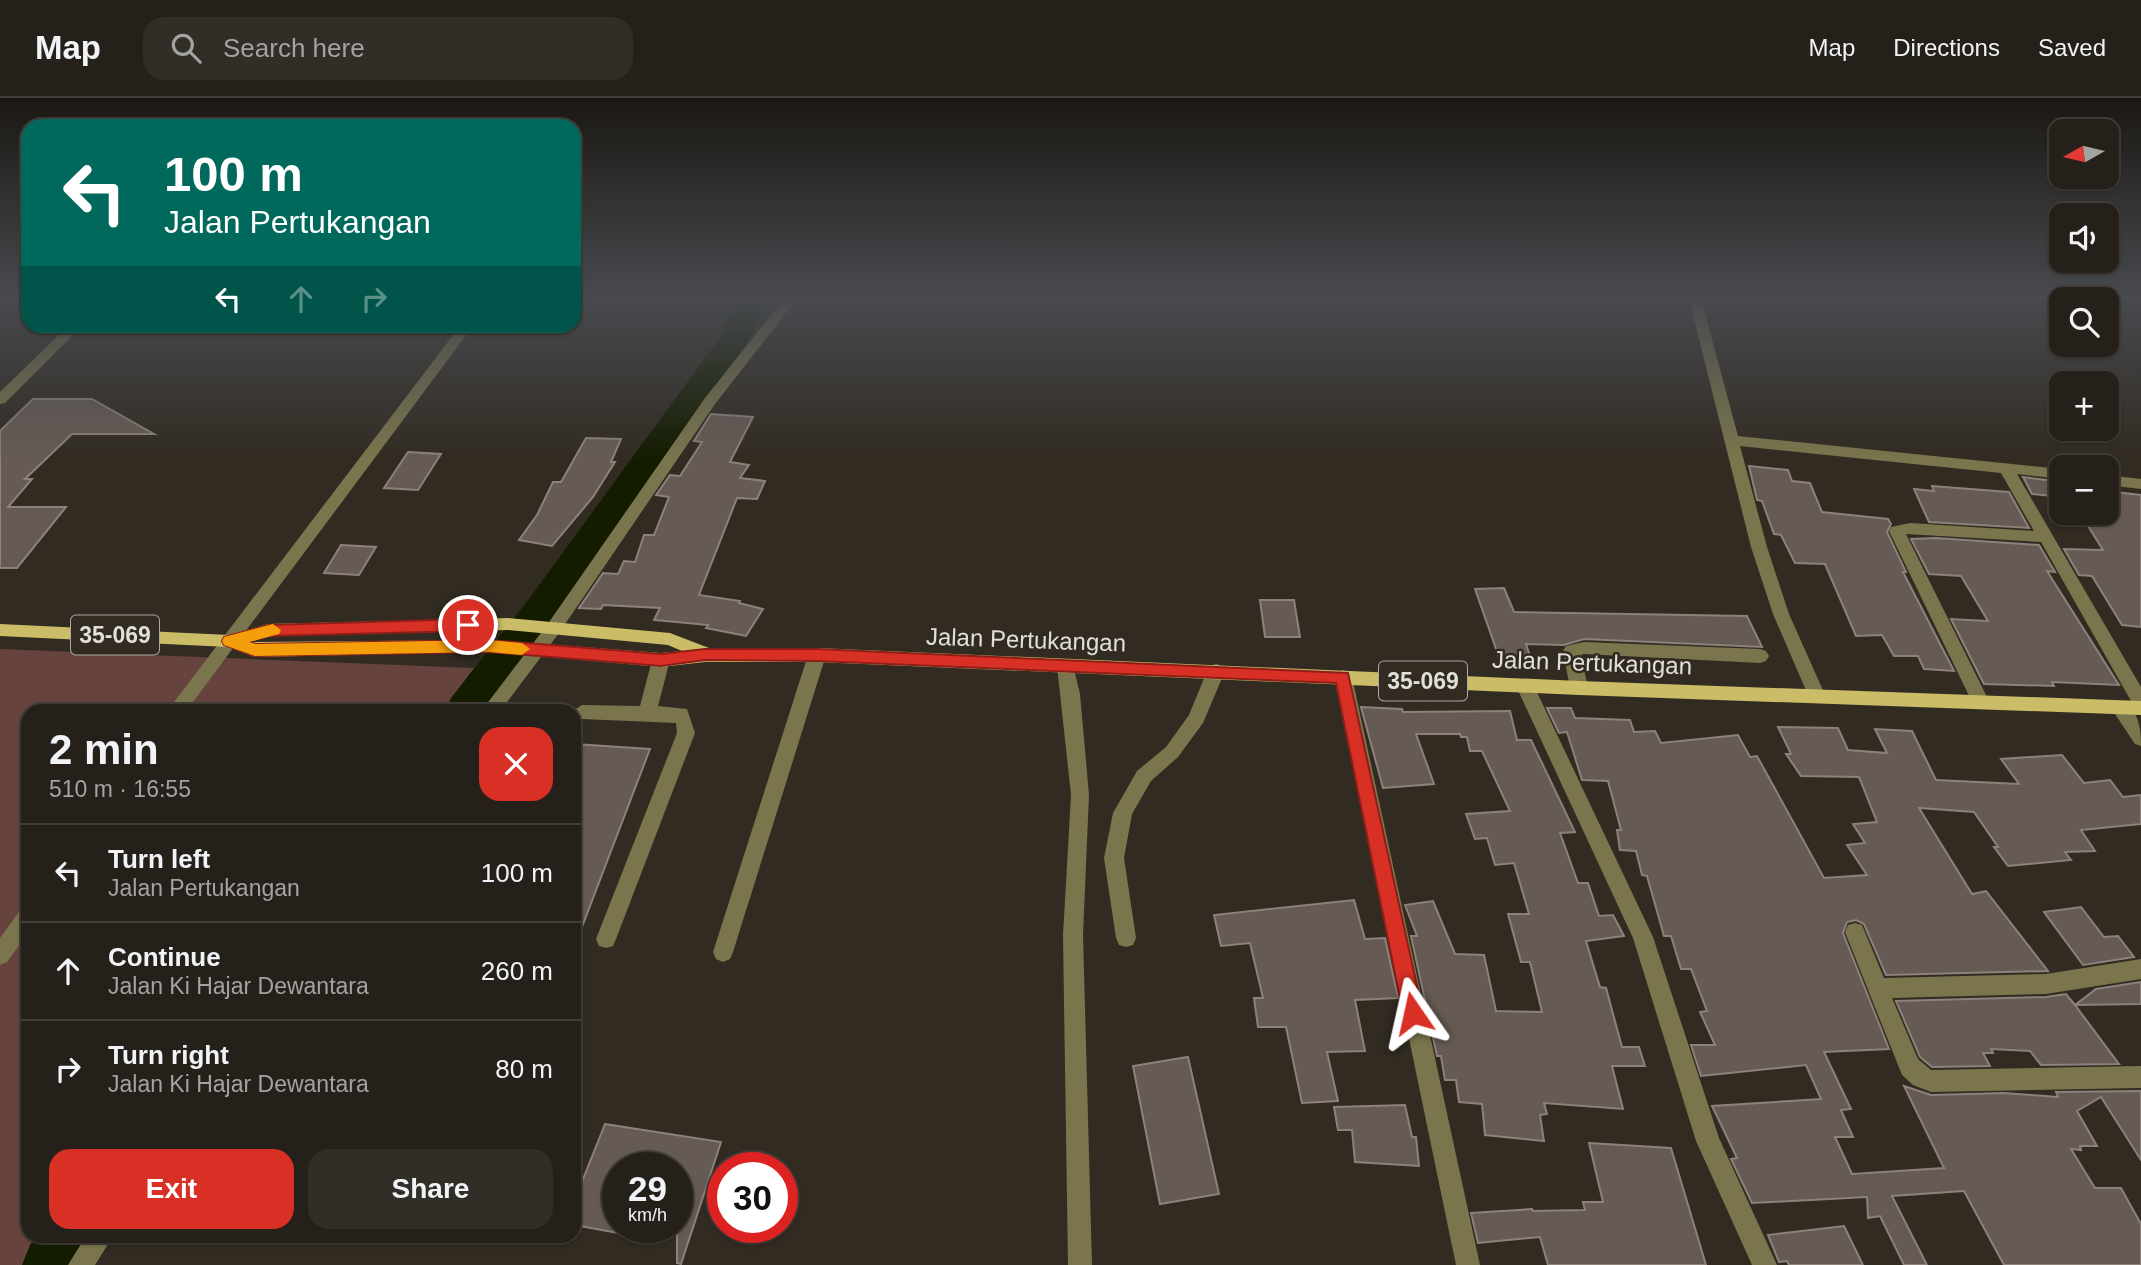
<!DOCTYPE html>
<meta charset="utf-8">
<style>
:root{--surface:#25201a;--page:#312d27;--text:#f1f3f6;--muted:#a3a3a2;--line:#423e39;--accent:#d93025}
body{margin:0;font-family:Arial,sans-serif;background:var(--page);color:var(--text);height:100vh;display:flex;flex-direction:column;font-size:26px;white-space:nowrap}
*{box-sizing:border-box;margin:0}
p{font-size:23px;color:var(--muted)}
.icon{flex:none;width:38px;height:38px;fill:none;stroke:currentColor;stroke-width:2;stroke-linecap:round;stroke-linejoin:round}
.map{position:relative;flex:1;overflow:hidden}
.side{position:absolute;left:21px;top:606px;width:560px;height:539px;display:flex;flex-direction:column;background:var(--surface);border-radius:21px;box-shadow:0 2px 5px #0004,0 0 0 2px var(--line)}
.side>*{flex:none}
.guide{position:absolute;left:21px;top:21px;width:560px;height:214px;border-radius:21px;box-shadow:0 2px 5px #0004,0 0 0 2px var(--line);background:#00695c;color:#fff;overflow:hidden}
.needle{width:46px;rotate:262deg}
.controls{position:absolute;left:2049px;top:21px;display:grid;gap:14px}
.controls a{display:grid;place-items:center;width:70px;height:70px;border-radius:14px;background:var(--surface);box-shadow:0 2px 5px #0004,0 0 0 2px var(--line);font-size:35px}
.speed{position:absolute;left:602px;top:1054px;display:flex;gap:14px;font-size:35px;font-weight:700;text-align:center}
.speed>*{display:grid;place-content:center;width:91px;height:91px;border-radius:50%;background:var(--surface);box-shadow:0 2px 5px #0004,0 0 0 2px var(--line);line-height:1}
.speed small{font-size:18px;font-weight:400}
.speed .limit{border:10px solid #d22;background:#fff;color:#111}
.pin{position:absolute;display:grid;place-items:center;width:60px;height:60px;color:#fff;margin:-30px;border:4px solid #fff;border-radius:50%;box-shadow:0 2px 7px #0007}
.me{position:absolute;width:77px;margin:-38px;rotate:349deg;stroke-linejoin:round;filter:drop-shadow(0 0 5px #0008)}
.turn{display:flex;align-items:center;gap:24px;height:147px;padding:0 28px;font-size:32px}
.turn .icon{width:91px;height:91px;stroke-width:2.5}
.turn b{display:block;font-size:49px;line-height:60px}
.lanes{display:flex;align-items:center;height:66px;padding:0 28px;background:#0003;justify-content:center;gap:35px;direction:ltr}
.lanes .off{opacity:.35}
.round{display:grid;place-items:center;flex:none;width:74px;height:74px;border-radius:21px;background:var(--page)}
.overview{display:flex;align-items:center;justify-content:space-between;height:119px;padding:0 28px}
h1{font-size:42px;font-weight:800;line-height:52px}
.action{display:flex;gap:14px;margin-top:auto;padding:14px 28px}
.action a{flex:1;height:80px;border-radius:21px;background:var(--accent);color:#fff;font-size:28px;font-weight:800;line-height:80px;text-align:center}
.action a+a{background:var(--page);color:var(--text)}
ul{padding:0;list-style:none}
li{display:flex;align-items:center;gap:21px;height:98px;padding:0 28px;border-top:2px solid var(--line)}
li div{flex:1}
li b{display:block;font-size:26px}
li em{font-style:normal}
header{display:flex;align-items:center;gap:42px;box-sizing:border-box;height:98px;padding:0 35px;background:var(--surface);border-bottom:2px solid var(--line)}
header strong{font-size:33px}
nav{display:flex;gap:38px;margin-inline-start:auto;font-size:24px}
.search{width:490px;height:63px;background:var(--page);display:flex;align-items:center;gap:18px;box-sizing:border-box;padding:0 24px;border-radius:21px;color:var(--muted);font-size:26px}
.map>svg:first-child{display:block}
.green{fill:#66443d}
.lines{fill:none;stroke-linecap:round;stroke-linejoin:round}
.river{fill:#141c00;fill-rule:evenodd}
.building{fill:#665b54;stroke:#8d817a;stroke-width:2}
.minor{fill:#7b754d;fill-rule:evenodd}
.major{fill:#cbbd68;fill-rule:evenodd}
.route{fill:#d93025;stroke:#8d1f18;stroke-width:2}
.slow{fill:#f59e0b}
.labels{text-anchor:middle;stroke-width:5;stroke-linejoin:round;paint-order:stroke}
.shield{fill:#312b22;stroke:#ada8a1;stroke-width:2}
.shield-label{font-size:23px;font-weight:bold;fill:#e2ded8}
.street-label{font-size:24px;fill:#e2ded8;stroke:#312b22}
</style>
<header>
<strong>Map</strong>
<div class="search"><svg class="icon" aria-label="search" viewBox="0 0 24 24"><circle cx="10" cy="10" r="6"/><path d="M15 15l6 6"/></svg>Search here</div>
<nav><a>Map</a><a>Directions</a><a>Saved</a></nav>
</header>
<div class="map">
<svg width="2141" height="1167" viewBox="0 0 2141 1167">
<rect width="100%" height="100%" fill="#312b22"/>
<path class="green" d="M 0,551 L 474,570 L 443,612 L 28,612 L 28,1138 L 52,1138 L 30,1167 L 0,1167 Z"/>
<g class="lines">
<g class="river">
<path d="M 739,197 L 769,197 L 751,239 L 557,521 L 489,612 L 446,612 L 451,600 L 529,501 L 721,238 Z"/>
<path d="M 38,1138 L 101,1138 L 86,1167 L 22,1167 L 30,1147 Z"/>
</g>
</g>
<g class="building">
<path d="M 33,301 L 92,301 L 154,336 L 72,336 L 25,381 L 32,381 L 8,409 L 66,409 L 17,470 L 0,470 L 0,333 Z"/>
<path d="M 711,316 L 753,319 L 730,364 L 749,367 L 740,380 L 765,383 L 757,401 L 737,400 L 699,497 L 740,503 L 739,505 L 763,511 L 746,538 L 706,530 L 708,527 L 654,522 L 660,510 L 603,507 L 601,511 L 579,510 L 603,475 L 618,476 L 624,463 L 635,464 L 644,437 L 654,437 L 669,399 L 656,397 L 670,377 L 680,378 L 702,344 L 694,343 Z"/>
<path d="M 586,340 L 621,341 L 611,364 L 615,364 L 593,399 L 552,448 L 519,442 L 537,417 L 553,384 L 561,384 Z"/>
<path d="M 408,354 L 441,356 L 418,392 L 384,390 Z"/>
<path d="M 1749,368 L 1788,372 L 1792,383 L 1810,385 L 1822,414 L 1888,421 L 1891,426 L 1887,434 L 1906,474 L 1903,474 L 1954,573 L 1924,571 L 1918,558 L 1894,558 L 1882,537 L 1856,538 L 1825,466 L 1795,465 L 1781,437 L 1774,436 L 1762,403 L 1757,402 Z"/>
<path d="M 2023,379 L 2062,384 L 2062,399 L 2032,396 Z"/>
<path d="M 1932,388 L 2009,394 L 2029,430 L 1929,424 L 1914,391 L 1934,393 Z"/>
<path d="M 2107,393 L 2141,397 L 2141,529 L 2122,527 L 2092,478 L 2079,477 L 2064,451 L 2103,452 L 2080,415 L 2107,415 Z"/>
<path d="M 1936,440 L 2039,447 L 2055,474 L 2047,473 L 2119,587 L 2052,584 L 2054,588 L 1984,586 L 1951,521 L 1988,523 L 1961,478 L 1929,476 L 1911,441 Z"/>
<path d="M 341,447 L 376,449 L 359,477 L 324,475 Z"/>
<path d="M 1504,490 L 1514,514 L 1747,518 L 1762,549 L 1584,541 L 1564,547 L 1526,546 L 1532,564 L 1501,565 L 1475,491 Z"/>
<path d="M 1260,502 L 1294,502 L 1300,539 L 1265,539 Z"/>
<path d="M 1361,609 L 1402,611 L 1403,614 L 1510,613 L 1517,642 L 1531,642 L 1575,734 L 1560,735 L 1578,785 L 1588,785 L 1599,818 L 1613,817 L 1624,838 L 1586,843 L 1600,889 L 1606,890 L 1622,949 L 1639,949 L 1645,968 L 1612,968 L 1623,1011 L 1544,1005 L 1547,1016 L 1540,1017 L 1544,1043 L 1485,1037 L 1482,1006 L 1459,1004 L 1456,982 L 1445,982 L 1441,958 L 1437,958 L 1411,838 L 1417,838 L 1405,807 L 1433,803 L 1455,856 L 1484,857 L 1496,913 L 1542,914 L 1530,864 L 1521,864 L 1508,816 L 1529,816 L 1514,765 L 1495,767 L 1487,740 L 1475,741 L 1466,716 L 1510,713 L 1482,653 L 1470,653 L 1467,639 L 1461,639 L 1460,636 L 1416,636 L 1434,686 L 1383,690 Z"/>
<path d="M 1547,610 L 1571,610 L 1575,620 L 1630,622 L 1634,634 L 1655,633 L 1661,645 L 1738,637 L 1750,659 L 1757,658 L 1824,780 L 1867,777 L 1847,747 L 1865,745 L 1853,726 L 1877,724 L 1859,679 L 1801,678 L 1786,656 L 1791,656 L 1778,629 L 1838,630 L 1848,652 L 1887,655 L 1875,631 L 1912,633 L 1936,682 L 2019,686 L 2001,661 L 2062,657 L 2084,685 L 2110,682 L 2123,699 L 2141,697 L 2141,726 L 2081,732 L 2095,753 L 2065,754 L 2071,762 L 2008,768 L 1994,749 L 1998,749 L 1974,714 L 1919,710 L 1972,796 L 1986,793 L 2048,873 L 1886,877 L 1864,826 L 1856,822 L 1847,824 L 1843,835 L 1889,951 L 1824,954 L 1851,1011 L 1841,1012 L 1853,1039 L 1835,1039 L 1852,1076 L 1944,1070 L 1904,988 L 1931,997 L 2004,995 L 2058,999 L 2056,994 L 2141,993 L 2141,1062 L 2101,999 L 2077,1013 L 2097,1048 L 2080,1048 L 2081,1052 L 2071,1051 L 2095,1090 L 2121,1090 L 2141,1126 L 2141,1167 L 2004,1167 L 1964,1093 L 1892,1098 L 1927,1167 L 1904,1167 L 1880,1118 L 1868,1120 L 1867,1099 L 1752,1105 L 1731,1061 L 1737,1060 L 1712,1008 L 1821,1001 L 1806,967 L 1701,978 L 1691,947 L 1715,947 L 1700,914 L 1707,913 L 1691,871 L 1681,871 L 1671,838 L 1664,838 L 1647,778 L 1642,777 L 1636,753 L 1620,752 L 1617,732 L 1621,732 L 1608,683 L 1582,682 L 1567,634 L 1559,635 Z"/>
<path d="M 574,646 L 650,651 L 577,842 L 574,842 Z"/>
<path d="M 1354,802 L 1365,841 L 1385,840 L 1398,900 L 1355,902 L 1365,953 L 1327,954 L 1338,1003 L 1302,1005 L 1286,929 L 1258,929 L 1254,900 L 1263,900 L 1250,845 L 1221,848 L 1214,817 Z"/>
<path d="M 2081,809 L 2104,839 L 2118,838 L 2134,859 L 2083,867 L 2044,814 Z"/>
<path d="M 2141,884 L 2141,906 L 2075,907 L 2119,966 L 2041,967 L 2030,953 L 1991,951 L 1993,955 L 1983,955 L 1990,968 L 1932,969 L 1920,959 L 1896,903 L 2046,899 L 2066,896 L 2075,907 L 2096,891 Z"/>
<path d="M 1188,959 L 1219,1096 L 1160,1106 L 1133,968 Z"/>
<path d="M 1405,1007 L 1412,1039 L 1416,1039 L 1419,1068 L 1355,1064 L 1352,1032 L 1338,1032 L 1334,1009 Z"/>
<path d="M 605,1026 L 721,1044 L 681,1166 L 677,1165 L 677,1069 L 618,1069 L 618,1135 L 574,1127 L 574,1104 Z"/>
<path d="M 1589,1045 L 1671,1050 L 1706,1167 L 1548,1167 L 1540,1139 L 1478,1145 L 1471,1115 L 1532,1111 L 1533,1113 L 1585,1112 L 1583,1104 L 1603,1104 Z"/>
<path d="M 1844,1128 L 1863,1167 L 1789,1167 L 1787,1163 L 1779,1164 L 1768,1137 Z"/>
</g>
<g class="lines">
<g class="minor">
<path d="M 787,197 L 800,197 L 715,306 L 559,535 L 501,612 L 482,612 L 547,527 L 705,300 Z"/>
<path d="M 1688,197 L 1700,197 L 1738,338 L 2062,371 L 2062,381 L 2017,376 L 2141,589 L 2141,612 L 2135,610 L 2041,444 L 1906,436 L 1990,605 L 1987,610 L 1975,610 L 1889,433 L 1891,429 L 1910,425 L 2034,433 L 2001,375 L 1740,348 L 1767,449 L 1789,516 L 1826,599 L 1823,604 L 1811,604 L 1773,516 L 1751,449 Z"/>
<path d="M 68,228 L 82,228 L 5,305 L 0,306 L 0,294 Z"/>
<path d="M 460,228 L 473,228 L 187,612 L 168,612 Z"/>
<path d="M 2107,377 L 2141,381 L 2141,391 L 2107,387 Z"/>
<path d="M 1584,544 L 1760,551 L 1766,553 L 1769,558 L 1766,563 L 1760,565 L 1584,556 L 1581,557 L 1588,590 L 1585,595 L 1573,595 L 1570,590 L 1563,553 L 1566,548 Z"/>
<path d="M 817,550 L 823,552 L 826,557 L 733,854 L 730,861 L 723,864 L 716,861 L 713,854 L 808,557 L 811,552 Z"/>
<path d="M 661,555 L 667,557 L 670,562 L 658,608 L 687,611 L 695,635 L 616,841 L 613,848 L 606,850 L 599,848 L 596,841 L 677,635 L 676,625 L 582,621 L 576,619 L 574,612 L 582,607 L 640,608 L 652,562 L 655,557 Z"/>
<path d="M 1066,561 L 1072,563 L 1080,596 L 1089,697 L 1083,837 L 1092,1167 L 1068,1167 L 1063,837 L 1071,697 L 1057,568 L 1060,563 Z"/>
<path d="M 1216,566 L 1222,568 L 1225,573 L 1203,625 L 1178,659 L 1151,683 L 1132,716 L 1124,760 L 1136,840 L 1133,847 L 1126,849 L 1119,847 L 1116,840 L 1104,760 L 1113,715 L 1137,673 L 1166,649 L 1189,617 L 1207,573 L 1210,568 Z"/>
<path d="M 1343,572 L 1349,574 L 1352,579 L 1480,1167 L 1456,1167 L 1334,579 L 1337,574 Z"/>
<path d="M 1525,581 L 1531,583 L 1534,588 L 1653,839 L 1719,1040 L 1777,1167 L 1752,1167 L 1696,1043 L 1633,840 L 1516,588 L 1519,583 Z"/>
<path d="M 2120,603 C 2139,609 2141,632 2141,648 L 2135,646 L 2111,610 L 2114,605 Z"/>
<path d="M 28,809 L 28,835 L 7,864 L 0,867 L 0,840 L 21,811 Z"/>
<path d="M 1855,825 L 1862,827 L 1884,880 L 2046,876 L 2141,861 L 2141,881 L 2046,896 L 1892,900 L 1918,961 L 1931,972 L 2141,968 L 2141,990 L 1931,994 L 1913,987 L 1902,977 L 1845,834 L 1848,827 Z"/>
<path d="M 86,1138 L 113,1138 L 95,1167 L 68,1167 Z"/>
</g>
<path class="major" d="M 508,520 L 670,535 L 709,550 L 817,550 L 1579,583 L 2141,603 L 2141,617 L 1579,597 L 817,564 L 705,564 L 661,569 L 490,554 L 255,559 L 228,549 L 0,538 L 0,526 L 229,537 L 268,526 ZM 508,532 L 668,547 L 682,553 L 661,555 L 490,542 L 250,544 L 268,538 Z"/>
</g>
<linearGradient id="sky" x2="0" y2="1"><stop stop-color="#1b1813"/><stop offset="0.55" stop-color="#484a4f"/><stop offset="1" stop-color="#484a4f" stop-opacity="0"/></linearGradient>
<rect width="2141" height="361" fill="url(#sky)"/>
<path class="route" d="M 468,521 L 475,527 L 468,533 L 268,538 L 248,543 L 256,546 L 490,542 L 661,556 L 705,551 L 817,551 L 1348,575 L 1423,915 L 1420,922 L 1413,925 L 1406,922 L 1403,915 L 1336,585 L 817,563 L 705,562 L 661,568 L 490,554 L 255,558 L 224,547 L 222,543 L 224,539 L 268,527 Z"/>
<path class="slow" d="M 273,526 L 281,532 L 279,536 L 249,544 L 256,546 L 490,542 L 522,545 L 530,551 L 522,557 L 490,554 L 255,558 L 224,547 L 222,543 L 224,539 Z"/>
<g class="labels">
<g class="shield">
<rect x="71" y="517.5" width="88" height="39" rx="5"/>
<rect x="1379" y="563.5" width="88" height="39" rx="5"/>
</g>
<g class="shield-label">
<text x="115" y="545">35-069</text>
<text x="1423" y="591">35-069</text>
</g>
<g class="street-label">
<text transform="translate(1026 542) rotate(2)" y="8">Jalan Pertukangan</text>
<text transform="translate(1592 565) rotate(2)" y="8">Jalan Pertukangan</text>
</g>
</g>
</svg>
<div class="controls">
<a><svg class="needle" viewBox="-14 -14 28 28"><path d="M0-13l5 13h-10z" fill="#e53935"/><path d="M0 13l5-13h-10z" fill="#a3a3a2"/></svg></a>
<a><svg class="icon" aria-label="sound" viewBox="0 0 24 24"><path d="M4 9h4l5-4v14l-5-4H4zM17 9q2 3 0 6"/></svg></a>
<a><svg class="icon" aria-label="search" viewBox="0 0 24 24"><circle cx="10" cy="10" r="6"/><path d="M15 15l6 6"/></svg></a>
<a>+</a>
<a>−</a>
</div>
<div class="speed"><div>29<small>km/h</small></div><div class="limit">30</div></div>
<div class="pin" style="left:468px;top:527px;background:#d93025"><svg class="icon" aria-label="arrive" viewBox="0 0 24 24"><path d="M6 21V4h12l-3 4 3 4H6"/></svg></div>
<svg class="me" style="left:1413px;top:915px" viewBox="-20 -20 40 40"><path d="M0-17L14 15 0 8-14 15z" fill="#d93025" stroke="#fff" stroke-width="4"/></svg>
<div class="guide">
<div class="turn"><svg class="icon" aria-label="left" viewBox="0 0 24 24"><path d="M17 20v-9H6M10 6l-5 5 5 5"/></svg><div><b>100 m</b>Jalan Pertukangan</div></div>
<div class="lanes"><svg class="icon" aria-label="left" viewBox="0 0 24 24"><path d="M17 20v-9H6M10 6l-5 5 5 5"/></svg><svg class="icon off" aria-label="ahead" viewBox="0 0 24 24"><path d="M12 20V5M6 11l6-6 6 6"/></svg><svg class="icon off" aria-label="right" viewBox="0 0 24 24"><path d="M7 20v-9h11M14 6l5 5-5 5"/></svg></div>
</div>
<section class="side">
<div class="overview"><div><h1>2 min</h1><p>510 m · 16:55</p></div><a class="round" style="background:#d93025;color:#fff"><svg class="icon" aria-label="close" viewBox="0 0 24 24"><path d="M6 6l12 12M18 6L6 18"/></svg></a></div>
<ul>
<li><svg class="icon" aria-label="left" viewBox="0 0 24 24"><path d="M17 20v-9H6M10 6l-5 5 5 5"/></svg><div><b>Turn left</b><p>Jalan Pertukangan</p></div><em>100 m</em></li>
<li><svg class="icon" aria-label="ahead" viewBox="0 0 24 24"><path d="M12 20V5M6 11l6-6 6 6"/></svg><div><b>Continue</b><p>Jalan Ki Hajar Dewantara</p></div><em>260 m</em></li>
<li><svg class="icon" aria-label="right" viewBox="0 0 24 24"><path d="M7 20v-9h11M14 6l5 5-5 5"/></svg><div><b>Turn right</b><p>Jalan Ki Hajar Dewantara</p></div><em>80 m</em></li>
</ul>
<div class="action"><a>Exit</a><a>Share</a></div>
</section>
</div>
